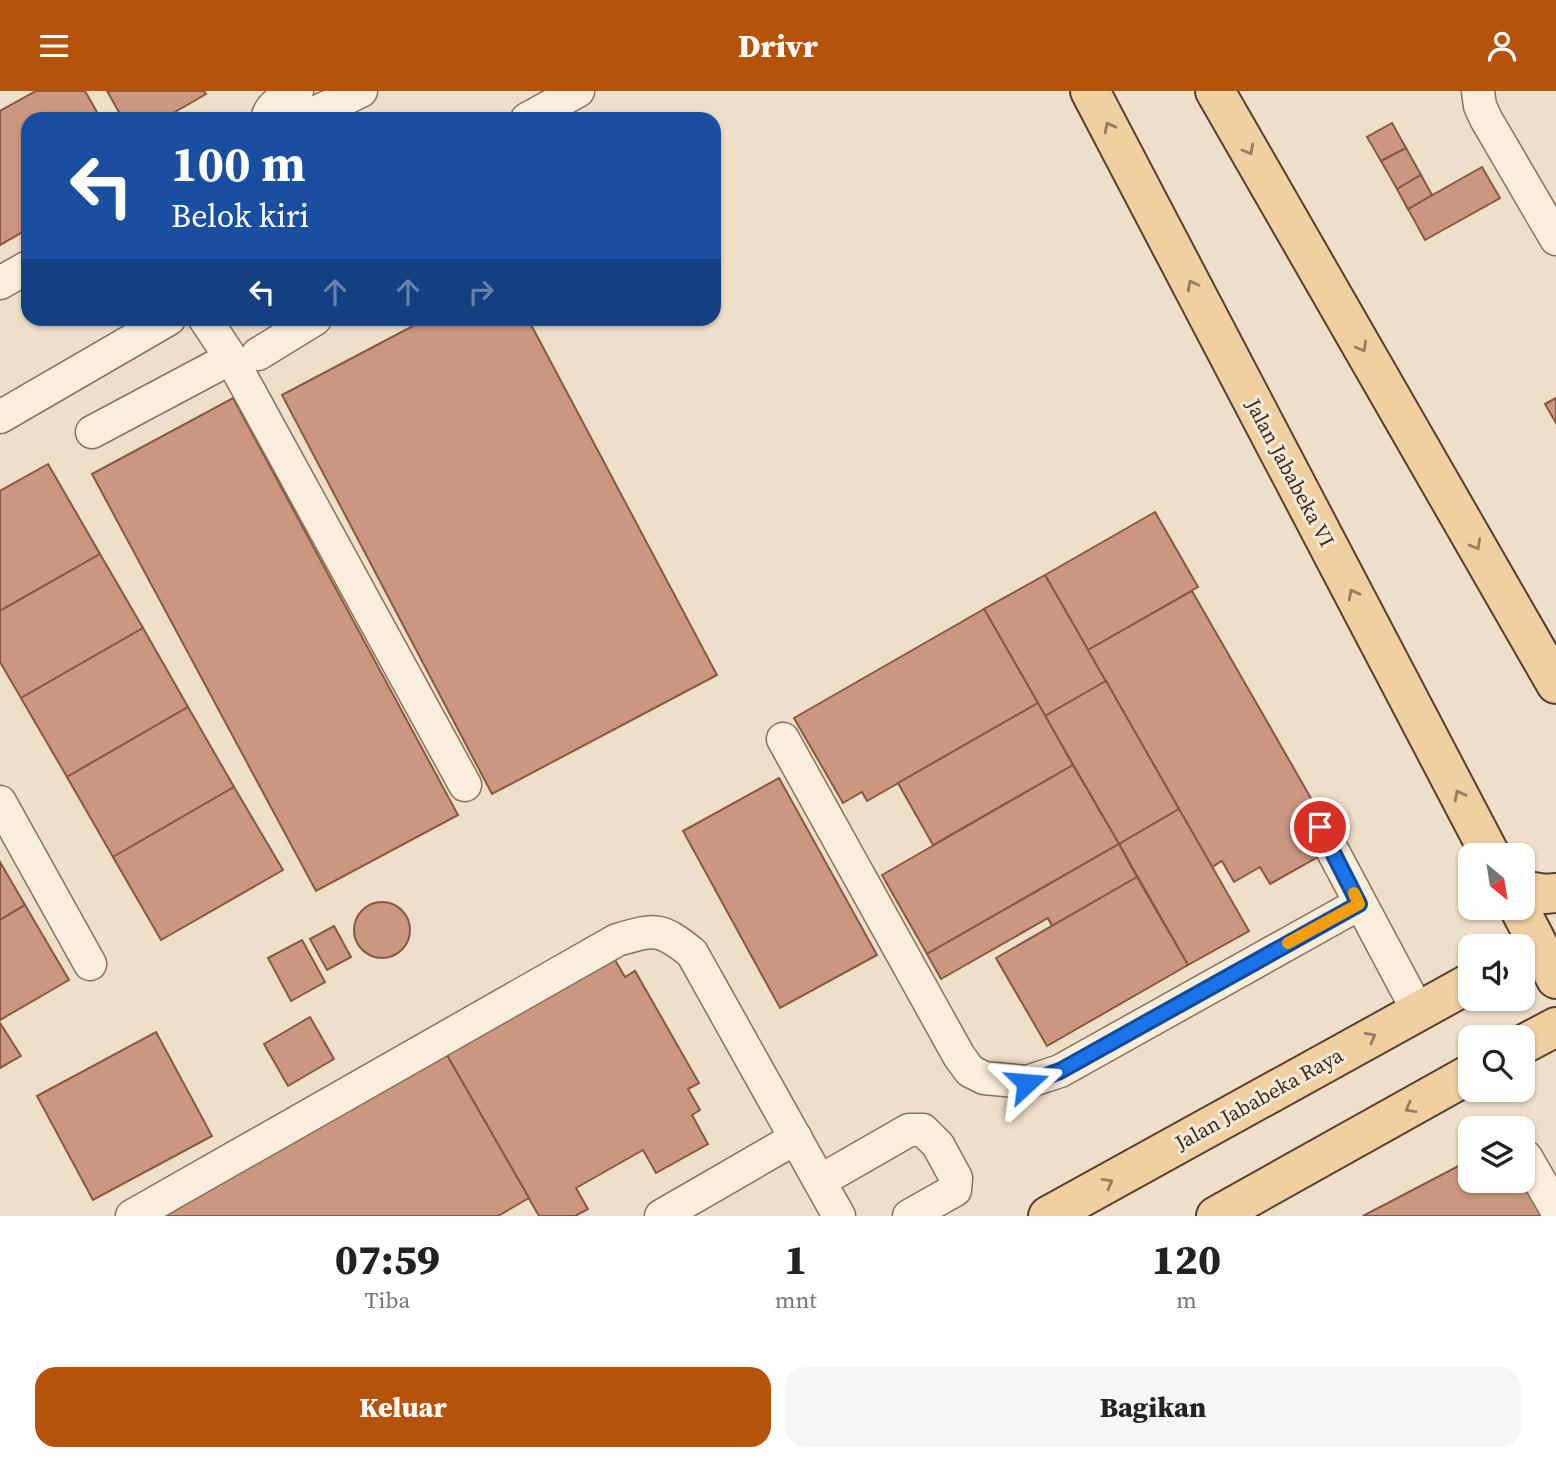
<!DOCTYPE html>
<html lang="id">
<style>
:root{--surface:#fff;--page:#f6f6f6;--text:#222;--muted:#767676;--accent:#b45309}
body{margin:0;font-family:"Source Serif 4",serif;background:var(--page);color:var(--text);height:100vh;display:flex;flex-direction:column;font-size:26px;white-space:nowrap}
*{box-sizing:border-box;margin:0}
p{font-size:23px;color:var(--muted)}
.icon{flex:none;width:38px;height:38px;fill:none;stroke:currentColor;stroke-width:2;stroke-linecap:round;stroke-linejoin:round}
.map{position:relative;height:1125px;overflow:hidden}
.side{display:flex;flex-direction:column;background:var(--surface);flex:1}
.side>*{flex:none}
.top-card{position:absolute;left:21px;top:21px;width:700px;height:214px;border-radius:21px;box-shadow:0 2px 5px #0004;background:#1a4fa0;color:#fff;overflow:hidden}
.needle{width:46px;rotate:150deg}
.buttons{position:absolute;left:1458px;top:752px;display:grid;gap:14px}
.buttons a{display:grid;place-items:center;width:77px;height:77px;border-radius:14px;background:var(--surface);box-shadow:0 2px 5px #0004;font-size:35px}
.pin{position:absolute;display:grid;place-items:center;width:60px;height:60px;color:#fff;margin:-30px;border:4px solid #fff;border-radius:50%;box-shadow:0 2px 7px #0007}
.me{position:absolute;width:77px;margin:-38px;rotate:71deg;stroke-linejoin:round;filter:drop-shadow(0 0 5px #0008)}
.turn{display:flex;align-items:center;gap:24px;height:147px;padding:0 35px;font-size:32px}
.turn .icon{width:91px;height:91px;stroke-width:2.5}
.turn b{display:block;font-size:49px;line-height:60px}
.lanes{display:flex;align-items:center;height:66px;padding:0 35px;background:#0003;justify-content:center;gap:35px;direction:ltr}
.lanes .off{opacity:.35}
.eta{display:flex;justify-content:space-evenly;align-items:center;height:119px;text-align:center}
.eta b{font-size:42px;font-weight:800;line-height:49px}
.primary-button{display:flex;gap:14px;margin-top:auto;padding:14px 35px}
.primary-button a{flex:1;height:80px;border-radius:21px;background:var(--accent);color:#fff;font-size:28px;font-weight:800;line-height:80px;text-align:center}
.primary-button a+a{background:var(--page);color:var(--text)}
header{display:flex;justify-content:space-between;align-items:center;height:91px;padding:0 35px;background:var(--accent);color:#fff;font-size:32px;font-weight:800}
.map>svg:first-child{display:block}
.building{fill:#cb977f;stroke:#895843;stroke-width:2}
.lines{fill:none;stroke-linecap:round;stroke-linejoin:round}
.minor-casing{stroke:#8a705d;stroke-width:35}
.major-casing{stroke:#583f31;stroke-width:42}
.minor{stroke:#f9eddb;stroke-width:32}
.major{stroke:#f0cfa1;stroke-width:38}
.oneway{stroke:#967c60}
.route-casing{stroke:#114b97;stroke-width:18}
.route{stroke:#1a73e8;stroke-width:12}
.slow{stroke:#f59e0b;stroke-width:12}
.labels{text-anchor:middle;stroke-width:6;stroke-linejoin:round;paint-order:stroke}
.street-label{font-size:21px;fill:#3b2a20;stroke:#f5ead8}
</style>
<header><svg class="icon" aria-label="menu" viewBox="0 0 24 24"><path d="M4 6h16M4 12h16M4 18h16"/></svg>Drivr<svg class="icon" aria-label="person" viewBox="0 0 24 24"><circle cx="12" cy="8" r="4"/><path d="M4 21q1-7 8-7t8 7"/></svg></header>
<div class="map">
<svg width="1556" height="1125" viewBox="0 0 1556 1125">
<rect width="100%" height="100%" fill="#eedfc8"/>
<g class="building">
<path d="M 36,0 L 85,0 L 101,28 L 28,28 L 28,138 L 0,154 L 0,20 Z"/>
<path d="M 107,0 L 204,0 L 206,3 L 163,28 L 123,28 Z"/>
<path d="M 1392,32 L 1406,57 L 1381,70 L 1367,46 Z"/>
<path d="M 1406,57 L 1421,84 L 1397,98 L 1381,70 Z"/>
<path d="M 1482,76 L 1500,107 L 1425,149 L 1408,118 Z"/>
<path d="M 1421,84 L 1432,104 L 1408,118 L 1397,98 Z"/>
<path d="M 426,228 L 528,228 L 717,584 L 492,703 L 282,304 Z"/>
<path d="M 233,307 L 458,724 L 316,800 L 92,383 Z"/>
<path d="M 1556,307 L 1556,332 L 1545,313 Z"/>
<path d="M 48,373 L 100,463 L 0,520 L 0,400 Z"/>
<path d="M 1155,421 L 1198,496 L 1088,559 L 1045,484 Z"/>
<path d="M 100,463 L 143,537 L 21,607 L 0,571 L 0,520 Z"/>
<path d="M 1045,484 L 1106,590 L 1045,625 L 984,518 Z"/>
<path d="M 1192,500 L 1316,716 L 1299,725 L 1321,764 L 1270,793 L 1260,776 L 1234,791 L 1222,770 L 1212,776 L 1088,559 Z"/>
<path d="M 984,518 L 1038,612 L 867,710 L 862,701 L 843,712 L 794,627 Z"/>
<path d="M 143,537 L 188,616 L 67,686 L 21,607 Z"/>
<path d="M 1106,590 L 1179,718 L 1119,753 L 1045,625 Z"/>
<path d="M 1038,612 L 1073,674 L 933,754 L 898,692 Z"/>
<path d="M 188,616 L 234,696 L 113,766 L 67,686 Z"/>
<path d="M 1073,674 L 1119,753 L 927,863 L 882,784 Z"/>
<path d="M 779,687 L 877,864 L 780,917 L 683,740 Z"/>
<path d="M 234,696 L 283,779 L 161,849 L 113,766 Z"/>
<path d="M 1179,718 L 1249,840 L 1188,874 L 1119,753 Z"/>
<path d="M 1119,753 L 1137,786 L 1052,835 L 1048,827 L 941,888 L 927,863 Z"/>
<path d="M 0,771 L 25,814 L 0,829 Z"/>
<path d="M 1137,786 L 1188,874 L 1047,955 L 996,867 Z"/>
<circle cx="382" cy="839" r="28"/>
<path d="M 25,814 L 69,889 L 0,929 L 0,829 Z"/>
<path d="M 334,835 L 351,866 L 327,879 L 310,848 Z"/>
<path d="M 302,849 L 325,891 L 291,910 L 268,867 Z"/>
<path d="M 612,864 L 625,886 L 635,880 L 699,992 L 688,998 L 700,1019 L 692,1024 L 708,1053 L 656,1082 L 643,1059 L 576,1097 L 588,1118 L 575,1125 L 539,1125 L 444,959 Z"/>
<path d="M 310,926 L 334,968 L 288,995 L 264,953 Z"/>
<path d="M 0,932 L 21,965 L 0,977 Z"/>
<path d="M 156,941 L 212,1045 L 93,1109 L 37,1005 Z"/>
<path d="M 444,959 L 529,1107 L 498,1125 L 155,1125 Z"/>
<path d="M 1470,1069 L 1470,1090 L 1522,1090 L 1545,1125 L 1363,1125 Z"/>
</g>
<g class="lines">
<g class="minor-casing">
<g id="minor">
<path d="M 1478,0 L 1480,15 L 1486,28 L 1556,148"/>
<path d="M 267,28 C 270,13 285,7 297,0"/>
<path d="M 302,28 L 361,0"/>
<path d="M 527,28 L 578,0"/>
<path d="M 0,192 L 28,176"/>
<path d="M 205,228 L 231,267 L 465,694"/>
<path d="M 258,263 L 315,228"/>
<path d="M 0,326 L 169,228"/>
<path d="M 92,341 L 231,267"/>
<path d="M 783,648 L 959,965 L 970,980 L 984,987 L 1027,991 L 1060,980 L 1359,813"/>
<path d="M 0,711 L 90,873"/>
<path d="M 1320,736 L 1418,920"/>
<path d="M 1526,1066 L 1556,1118"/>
<path d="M 820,1090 L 909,1039 L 923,1039 L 938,1054 L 956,1087 L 955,1099 L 909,1125"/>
<path d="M 132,1125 L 617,849 C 655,838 660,836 692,862 L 839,1125"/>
<path d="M 661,1125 L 796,1047"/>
</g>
</g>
<g class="major-casing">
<g id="major">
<path d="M 1090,0 L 1491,765"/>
<path d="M 1215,0 L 1556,593"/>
<path d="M 1522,799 L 1545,803 L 1556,802"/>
<path d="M 1519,817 L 1556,888"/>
<path d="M 1522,954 L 1556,936"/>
<path d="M 1048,1125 L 1470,892"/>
<path d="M 1216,1125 L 1470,983"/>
</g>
</g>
<use href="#minor" class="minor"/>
<use href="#major" class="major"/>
</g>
<defs><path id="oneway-chevron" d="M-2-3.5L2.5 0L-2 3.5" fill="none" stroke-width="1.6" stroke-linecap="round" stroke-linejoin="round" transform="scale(1.75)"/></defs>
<g class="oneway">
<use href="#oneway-chevron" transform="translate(1109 36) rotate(-118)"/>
<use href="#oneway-chevron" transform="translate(1249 59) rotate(60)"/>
<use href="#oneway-chevron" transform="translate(1192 194) rotate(-118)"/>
<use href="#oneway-chevron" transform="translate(1362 256) rotate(60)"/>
<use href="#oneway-chevron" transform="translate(1476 454) rotate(60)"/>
<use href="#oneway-chevron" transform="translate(1353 503) rotate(-118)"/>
<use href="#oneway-chevron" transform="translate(1459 704) rotate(-118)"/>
<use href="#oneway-chevron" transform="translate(1371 946) rotate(-29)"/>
<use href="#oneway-chevron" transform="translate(1410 1017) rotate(151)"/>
<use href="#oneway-chevron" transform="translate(1108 1092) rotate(-29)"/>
</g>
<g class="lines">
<g class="route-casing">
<path id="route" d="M 1027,992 L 1060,980 L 1359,813 L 1320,736"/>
</g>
<use href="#route" class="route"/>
<path class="slow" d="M 1288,852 L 1359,813 L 1354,802"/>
</g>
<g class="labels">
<g class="street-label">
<text transform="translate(1290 382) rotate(62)" y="7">Jalan Jababeka VI</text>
<text transform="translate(1259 1008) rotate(-29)" y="7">Jalan Jababeka Raya</text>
</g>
</g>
</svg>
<div class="buttons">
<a><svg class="needle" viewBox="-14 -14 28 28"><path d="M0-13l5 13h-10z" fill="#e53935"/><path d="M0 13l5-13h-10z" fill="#767676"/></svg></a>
<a><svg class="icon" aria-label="sound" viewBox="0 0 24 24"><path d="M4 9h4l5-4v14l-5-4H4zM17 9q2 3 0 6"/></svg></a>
<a><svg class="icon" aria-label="search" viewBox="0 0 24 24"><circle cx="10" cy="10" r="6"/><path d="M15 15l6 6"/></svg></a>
<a><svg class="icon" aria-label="layers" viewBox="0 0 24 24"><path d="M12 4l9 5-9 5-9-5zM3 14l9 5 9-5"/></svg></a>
</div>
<div class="pin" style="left:1320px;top:736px;background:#d93025"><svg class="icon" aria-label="arrive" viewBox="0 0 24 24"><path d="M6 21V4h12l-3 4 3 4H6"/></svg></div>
<svg class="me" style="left:1027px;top:992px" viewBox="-20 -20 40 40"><path d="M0-17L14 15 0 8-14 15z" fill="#1a73e8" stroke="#fff" stroke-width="4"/></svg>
<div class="top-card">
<div class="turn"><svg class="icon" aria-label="left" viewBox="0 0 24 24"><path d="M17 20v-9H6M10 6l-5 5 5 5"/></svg><div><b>100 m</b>Belok kiri</div></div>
<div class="lanes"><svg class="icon" aria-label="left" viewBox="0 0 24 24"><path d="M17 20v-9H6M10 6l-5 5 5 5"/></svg><svg class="icon off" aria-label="ahead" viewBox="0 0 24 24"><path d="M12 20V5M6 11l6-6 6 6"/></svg><svg class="icon off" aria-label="ahead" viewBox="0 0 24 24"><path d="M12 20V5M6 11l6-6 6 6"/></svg><svg class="icon off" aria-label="right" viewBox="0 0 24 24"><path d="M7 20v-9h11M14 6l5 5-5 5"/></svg></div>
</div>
</div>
<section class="side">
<div class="eta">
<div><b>07:59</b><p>Tiba</p></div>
<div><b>1</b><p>mnt</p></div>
<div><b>120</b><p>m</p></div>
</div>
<div class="primary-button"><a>Keluar</a><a>Bagikan</a></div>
</section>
